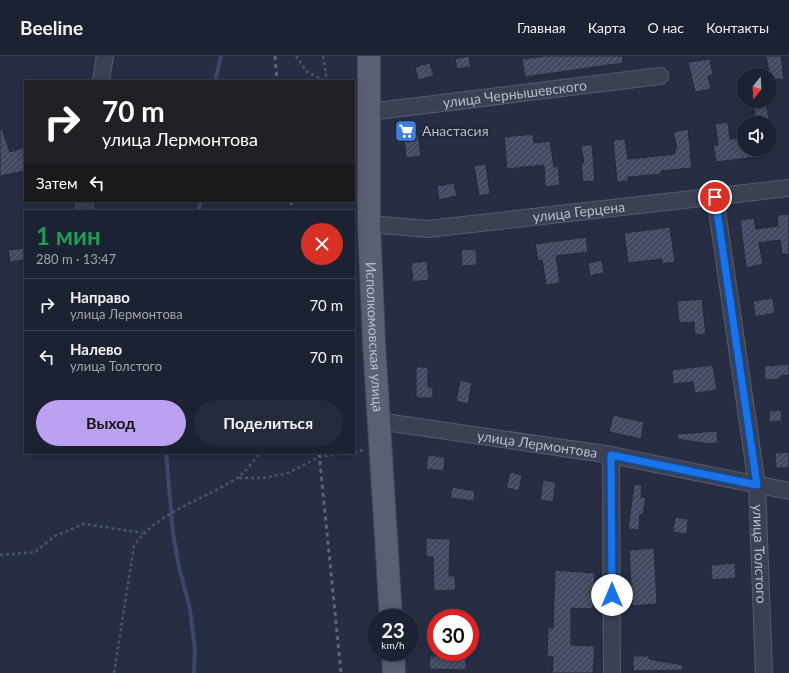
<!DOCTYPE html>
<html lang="ru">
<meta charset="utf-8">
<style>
:root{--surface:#1d2232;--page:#252a3a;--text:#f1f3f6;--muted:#a0a4ac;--line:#3b3f4d;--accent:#bca0f2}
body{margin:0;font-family:Lato,sans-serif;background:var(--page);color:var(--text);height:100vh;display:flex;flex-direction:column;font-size:15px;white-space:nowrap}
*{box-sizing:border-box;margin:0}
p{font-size:13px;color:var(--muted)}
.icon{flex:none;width:22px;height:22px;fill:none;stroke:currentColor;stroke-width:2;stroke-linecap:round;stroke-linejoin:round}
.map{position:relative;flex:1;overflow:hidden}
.sheet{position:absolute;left:24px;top:154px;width:331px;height:244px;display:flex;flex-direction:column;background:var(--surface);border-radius:0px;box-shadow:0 2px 10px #0003,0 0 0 1px var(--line)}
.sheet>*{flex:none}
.banner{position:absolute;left:24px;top:24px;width:331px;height:122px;border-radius:0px;box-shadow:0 2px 10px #0003,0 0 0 1px var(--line);background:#202124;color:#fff;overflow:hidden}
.needle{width:26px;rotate:198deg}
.fabs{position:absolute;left:737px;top:12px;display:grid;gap:8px}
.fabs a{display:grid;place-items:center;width:40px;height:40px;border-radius:50%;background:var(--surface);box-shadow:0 2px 10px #0003,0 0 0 1px var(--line);font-size:20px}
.speed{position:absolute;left:367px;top:553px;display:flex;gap:8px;font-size:20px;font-weight:700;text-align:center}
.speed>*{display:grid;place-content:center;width:52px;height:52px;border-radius:50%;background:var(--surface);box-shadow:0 2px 10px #0003,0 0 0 1px var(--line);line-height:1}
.speed small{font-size:10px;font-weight:400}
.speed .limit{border:6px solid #d22;background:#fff;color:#111}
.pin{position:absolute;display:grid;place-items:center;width:34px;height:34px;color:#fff;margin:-17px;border:2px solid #fff;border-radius:50%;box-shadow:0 1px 4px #0007}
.me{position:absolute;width:44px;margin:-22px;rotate:0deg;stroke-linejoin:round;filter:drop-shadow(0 0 3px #0008)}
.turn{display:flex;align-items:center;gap:14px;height:84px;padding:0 12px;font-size:18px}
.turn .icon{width:52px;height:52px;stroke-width:2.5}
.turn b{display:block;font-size:28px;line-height:34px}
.then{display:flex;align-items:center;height:38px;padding:0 12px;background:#0003;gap:8px;font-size:15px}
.round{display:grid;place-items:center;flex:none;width:42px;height:42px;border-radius:21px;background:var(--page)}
.overview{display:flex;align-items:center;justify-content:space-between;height:68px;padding:0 12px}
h1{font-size:24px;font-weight:700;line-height:30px;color:#1e9e55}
.button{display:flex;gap:8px;margin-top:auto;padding:8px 12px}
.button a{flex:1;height:46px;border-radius:24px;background:var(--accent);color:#111;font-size:16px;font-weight:700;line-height:46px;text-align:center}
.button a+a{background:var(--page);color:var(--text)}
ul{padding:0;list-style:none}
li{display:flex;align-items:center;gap:12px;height:52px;padding:0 12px;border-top:1px solid var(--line)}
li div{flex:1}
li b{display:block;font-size:15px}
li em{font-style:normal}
header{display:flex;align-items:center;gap:24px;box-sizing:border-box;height:56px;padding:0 20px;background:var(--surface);border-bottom:1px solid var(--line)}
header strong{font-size:19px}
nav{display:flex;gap:22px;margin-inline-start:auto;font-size:14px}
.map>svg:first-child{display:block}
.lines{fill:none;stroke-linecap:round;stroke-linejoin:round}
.stream{stroke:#3d476b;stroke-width:4}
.building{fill:url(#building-hatch);stroke:#22273a}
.street-casing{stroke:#575b6d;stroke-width:18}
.primary-casing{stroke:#45495c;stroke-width:24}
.path{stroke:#475860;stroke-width:2.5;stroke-dasharray:3 3;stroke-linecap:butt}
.street{stroke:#3b4052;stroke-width:16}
.primary{stroke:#5a5f72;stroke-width:22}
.rail{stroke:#5e6379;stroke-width:3;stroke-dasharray:4 4;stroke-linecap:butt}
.route-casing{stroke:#114b97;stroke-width:10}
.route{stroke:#1a73e8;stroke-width:7}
.labels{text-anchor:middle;stroke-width:4;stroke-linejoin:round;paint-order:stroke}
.street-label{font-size:14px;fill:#b9bccc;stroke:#202538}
.poi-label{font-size:14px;fill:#b9bccc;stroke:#202538;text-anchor:start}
</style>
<header>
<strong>Beeline</strong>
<nav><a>Главная</a><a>Карта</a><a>О нас</a><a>Контакты</a></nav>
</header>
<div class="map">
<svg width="789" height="617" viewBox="0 0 789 617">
<defs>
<pattern id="building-hatch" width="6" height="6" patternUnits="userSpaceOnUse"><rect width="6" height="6" fill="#444a63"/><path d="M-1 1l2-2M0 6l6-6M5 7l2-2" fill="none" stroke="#5d6278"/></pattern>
</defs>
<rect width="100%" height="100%" fill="#272d43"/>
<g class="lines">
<g class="stream">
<path d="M 215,25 L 221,0"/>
<path d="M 198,155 L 201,145"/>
<path d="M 166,397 L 173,477 L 179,511 L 190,553 L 195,593 L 194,617"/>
</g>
</g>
<g class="building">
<path d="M 469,0 L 471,11 L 457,13 L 455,3 Z"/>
<path d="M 545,0 L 623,0 L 623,7 L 525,21 L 522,3 Z"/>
<path d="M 766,0 L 781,0 L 784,23 L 770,24 Z"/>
<path d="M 710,3 L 713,19 L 708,20 L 711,33 L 695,36 L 688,6 Z"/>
<path d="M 430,7 L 434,20 L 418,24 L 415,11 Z"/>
<path d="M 767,50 L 769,63 L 755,65 L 754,52 Z"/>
<path d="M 728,66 L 730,83 L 744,81 L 744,93 L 765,93 L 766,100 L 716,106 L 713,89 L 718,89 L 715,68 Z"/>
<path d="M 417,71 L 421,100 L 406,102 L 403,72 Z"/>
<path d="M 0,73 L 2,73 L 10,96 L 25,91 L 25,115 L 0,120 Z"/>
<path d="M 688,73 L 692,112 L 661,115 L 661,118 L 628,121 L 628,125 L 617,126 L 613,84 L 625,83 L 628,103 L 675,98 L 675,92 L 677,92 L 673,76 Z"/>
<path d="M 533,78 L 534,87 L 550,85 L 554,111 L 558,110 L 560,129 L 545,131 L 544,109 L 507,113 L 504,81 Z"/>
<path d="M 592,88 L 595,125 L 583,126 L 581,107 L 584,107 L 581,90 Z"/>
<path d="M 486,108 L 490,138 L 479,140 L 474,110 Z"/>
<path d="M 454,127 L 457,140 L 439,144 L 437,130 Z"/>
<path d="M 789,158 L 789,198 L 782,198 L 780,184 L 759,187 L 763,208 L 746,212 L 740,164 L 754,162 L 756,173 L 778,170 L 777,159 Z"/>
<path d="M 670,171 L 675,206 L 662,208 L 662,203 L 628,207 L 624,177 Z"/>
<path d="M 586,181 L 588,196 L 556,200 L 560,227 L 546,229 L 542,204 L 538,205 L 535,188 Z"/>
<path d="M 25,192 L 25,204 L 10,206 L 8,194 Z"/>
<path d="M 476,193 L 477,209 L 462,210 L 461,194 Z"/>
<path d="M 602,204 L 604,217 L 590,220 L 588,207 Z"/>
<path d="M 427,205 L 429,224 L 413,226 L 411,207 Z"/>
<path d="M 773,242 L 775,257 L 755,261 L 753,245 Z"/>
<path d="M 702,243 L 706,278 L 695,279 L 694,266 L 679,267 L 677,245 Z"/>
<path d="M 789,308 L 789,319 L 780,320 L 780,323 L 765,324 L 764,310 Z"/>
<path d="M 713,309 L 717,334 L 695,337 L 693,326 L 673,328 L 672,314 Z"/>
<path d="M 416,311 L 428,311 L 428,331 L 433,331 L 433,342 L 416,342 Z"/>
<path d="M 460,324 L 472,327 L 468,348 L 456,345 Z"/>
<path d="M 781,354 L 782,365 L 769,366 L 769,355 Z"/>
<path d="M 613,359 L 644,366 L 641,383 L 609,376 Z"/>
<path d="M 717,375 L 718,387 L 709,388 L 677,383 L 677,378 Z"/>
<path d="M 789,396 L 789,412 L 776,412 L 775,397 Z"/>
<path d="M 428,399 L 445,401 L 444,415 L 426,413 Z"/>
<path d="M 510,416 L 522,419 L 519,435 L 506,432 Z"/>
<path d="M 543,424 L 556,426 L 553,446 L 540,444 Z"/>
<path d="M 634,428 L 642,429 L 641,441 L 646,442 L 643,459 L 640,458 L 639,474 L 628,473 Z"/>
<path d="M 452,431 L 475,435 L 474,445 L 450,442 Z"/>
<path d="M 675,461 L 688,463 L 687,478 L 673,476 Z"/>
<path d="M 426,482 L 450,483 L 449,520 L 455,520 L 456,534 L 434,535 L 433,501 L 426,501 Z"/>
<path d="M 654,492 L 657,548 L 632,550 L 629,494 Z"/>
<path d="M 735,507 L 736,522 L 712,524 L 711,509 Z"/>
<path d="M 555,514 L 595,517 L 593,553 L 571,552 L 571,589 L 595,590 L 593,617 L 552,617 L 553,601 L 547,601 L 548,571 L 553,572 Z"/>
<path d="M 430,600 L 466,601 L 466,614 L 429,613 Z"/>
<path d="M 633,600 L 649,600 L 649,603 L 683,609 L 683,614 L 633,615 Z"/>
</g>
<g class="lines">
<g class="street-casing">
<g id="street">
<path d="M 101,25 L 105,0"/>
<path id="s1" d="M 369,56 L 660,20"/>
<path id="s2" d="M 715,141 L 757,429 L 764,617"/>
<path d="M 84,155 L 85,145"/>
<path id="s3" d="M 369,168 L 428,173 L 789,132"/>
<path id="s4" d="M 378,365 L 611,399 L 789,435"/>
<path d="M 611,399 L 612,617"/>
</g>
</g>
<g class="primary-casing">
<g id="primary">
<path id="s5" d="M 369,0 L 369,168 L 374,287 L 391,562"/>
<path d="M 393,596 L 394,617"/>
</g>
</g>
<g class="path">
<path d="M 296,0 L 307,16 L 326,25"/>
<path d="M 323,0 L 327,25"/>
<path d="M 354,396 L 363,394"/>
<path d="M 239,422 L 264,422 L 288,417 L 319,401 L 344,397"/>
<path d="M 0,499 L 35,496 L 55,480 L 84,468 L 143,477"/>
<path d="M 114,617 L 134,490 C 157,455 203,445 237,422 C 246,416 253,405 260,397"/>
</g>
<use href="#street" class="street"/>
<use href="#primary" class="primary"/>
<g class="rail">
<path d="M 275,0 L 277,25"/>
<path d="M 291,145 L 292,155"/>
<path d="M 319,397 L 341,617"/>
</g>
</g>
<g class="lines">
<g class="route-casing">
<path id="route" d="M 612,539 L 611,399 L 757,429 L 715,141"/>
</g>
<use href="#route" class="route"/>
</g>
<defs>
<g id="supermarket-square" transform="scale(1.15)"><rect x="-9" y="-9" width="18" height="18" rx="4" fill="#3f7fe0" stroke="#202538"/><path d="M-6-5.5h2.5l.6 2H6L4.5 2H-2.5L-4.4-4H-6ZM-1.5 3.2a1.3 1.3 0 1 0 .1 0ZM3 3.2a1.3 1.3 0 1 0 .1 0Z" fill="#fff"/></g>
</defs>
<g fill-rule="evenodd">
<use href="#supermarket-square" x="406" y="75"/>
</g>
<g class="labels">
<g class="street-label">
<text dy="5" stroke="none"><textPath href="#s1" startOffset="147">улица Чернышевского</textPath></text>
<text dy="5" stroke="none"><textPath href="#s3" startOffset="211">улица Герцена</textPath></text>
<text dy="5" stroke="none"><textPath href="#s5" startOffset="281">Исполкомовская улица</textPath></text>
<text dy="5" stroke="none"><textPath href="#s4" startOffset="161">улица Лермонтова</textPath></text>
<text dy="5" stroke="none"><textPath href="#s2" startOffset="360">улица Толстого</textPath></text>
</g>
<g class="poi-label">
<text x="422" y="80">Анастасия</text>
</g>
</g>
</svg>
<div class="fabs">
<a><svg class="needle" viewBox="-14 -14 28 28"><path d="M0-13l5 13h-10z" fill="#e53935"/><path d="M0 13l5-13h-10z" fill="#a0a4ac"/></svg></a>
<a><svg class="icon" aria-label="sound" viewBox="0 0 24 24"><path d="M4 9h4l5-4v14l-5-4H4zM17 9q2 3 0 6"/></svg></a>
</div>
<div class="speed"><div>23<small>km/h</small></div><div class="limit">30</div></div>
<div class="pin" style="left:715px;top:141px;background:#d93025"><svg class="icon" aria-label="arrive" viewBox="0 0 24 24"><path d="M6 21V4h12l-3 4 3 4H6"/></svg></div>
<svg class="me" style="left:612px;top:539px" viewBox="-20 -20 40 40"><circle r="19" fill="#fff"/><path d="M0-13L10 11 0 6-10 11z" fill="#1a73e8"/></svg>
<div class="banner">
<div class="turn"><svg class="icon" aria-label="right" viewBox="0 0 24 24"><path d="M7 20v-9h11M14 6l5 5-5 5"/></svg><div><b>70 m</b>улица Лермонтова</div></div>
<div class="then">Затем<svg class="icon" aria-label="left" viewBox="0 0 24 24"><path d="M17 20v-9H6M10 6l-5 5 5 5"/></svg></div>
</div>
<section class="sheet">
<div class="overview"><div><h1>1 мин</h1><p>280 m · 13:47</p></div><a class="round" style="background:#d93025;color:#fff"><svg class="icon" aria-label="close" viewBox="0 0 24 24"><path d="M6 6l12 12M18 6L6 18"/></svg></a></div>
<ul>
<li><svg class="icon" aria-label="right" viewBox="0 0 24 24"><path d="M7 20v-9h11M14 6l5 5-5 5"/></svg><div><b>Направо</b><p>улица Лермонтова</p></div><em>70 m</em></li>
<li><svg class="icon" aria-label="left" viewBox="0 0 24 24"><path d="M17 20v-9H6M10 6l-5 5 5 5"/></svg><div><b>Налево</b><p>улица Толстого</p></div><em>70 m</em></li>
</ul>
<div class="button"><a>Выход</a><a>Поделиться</a></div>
</section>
</div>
